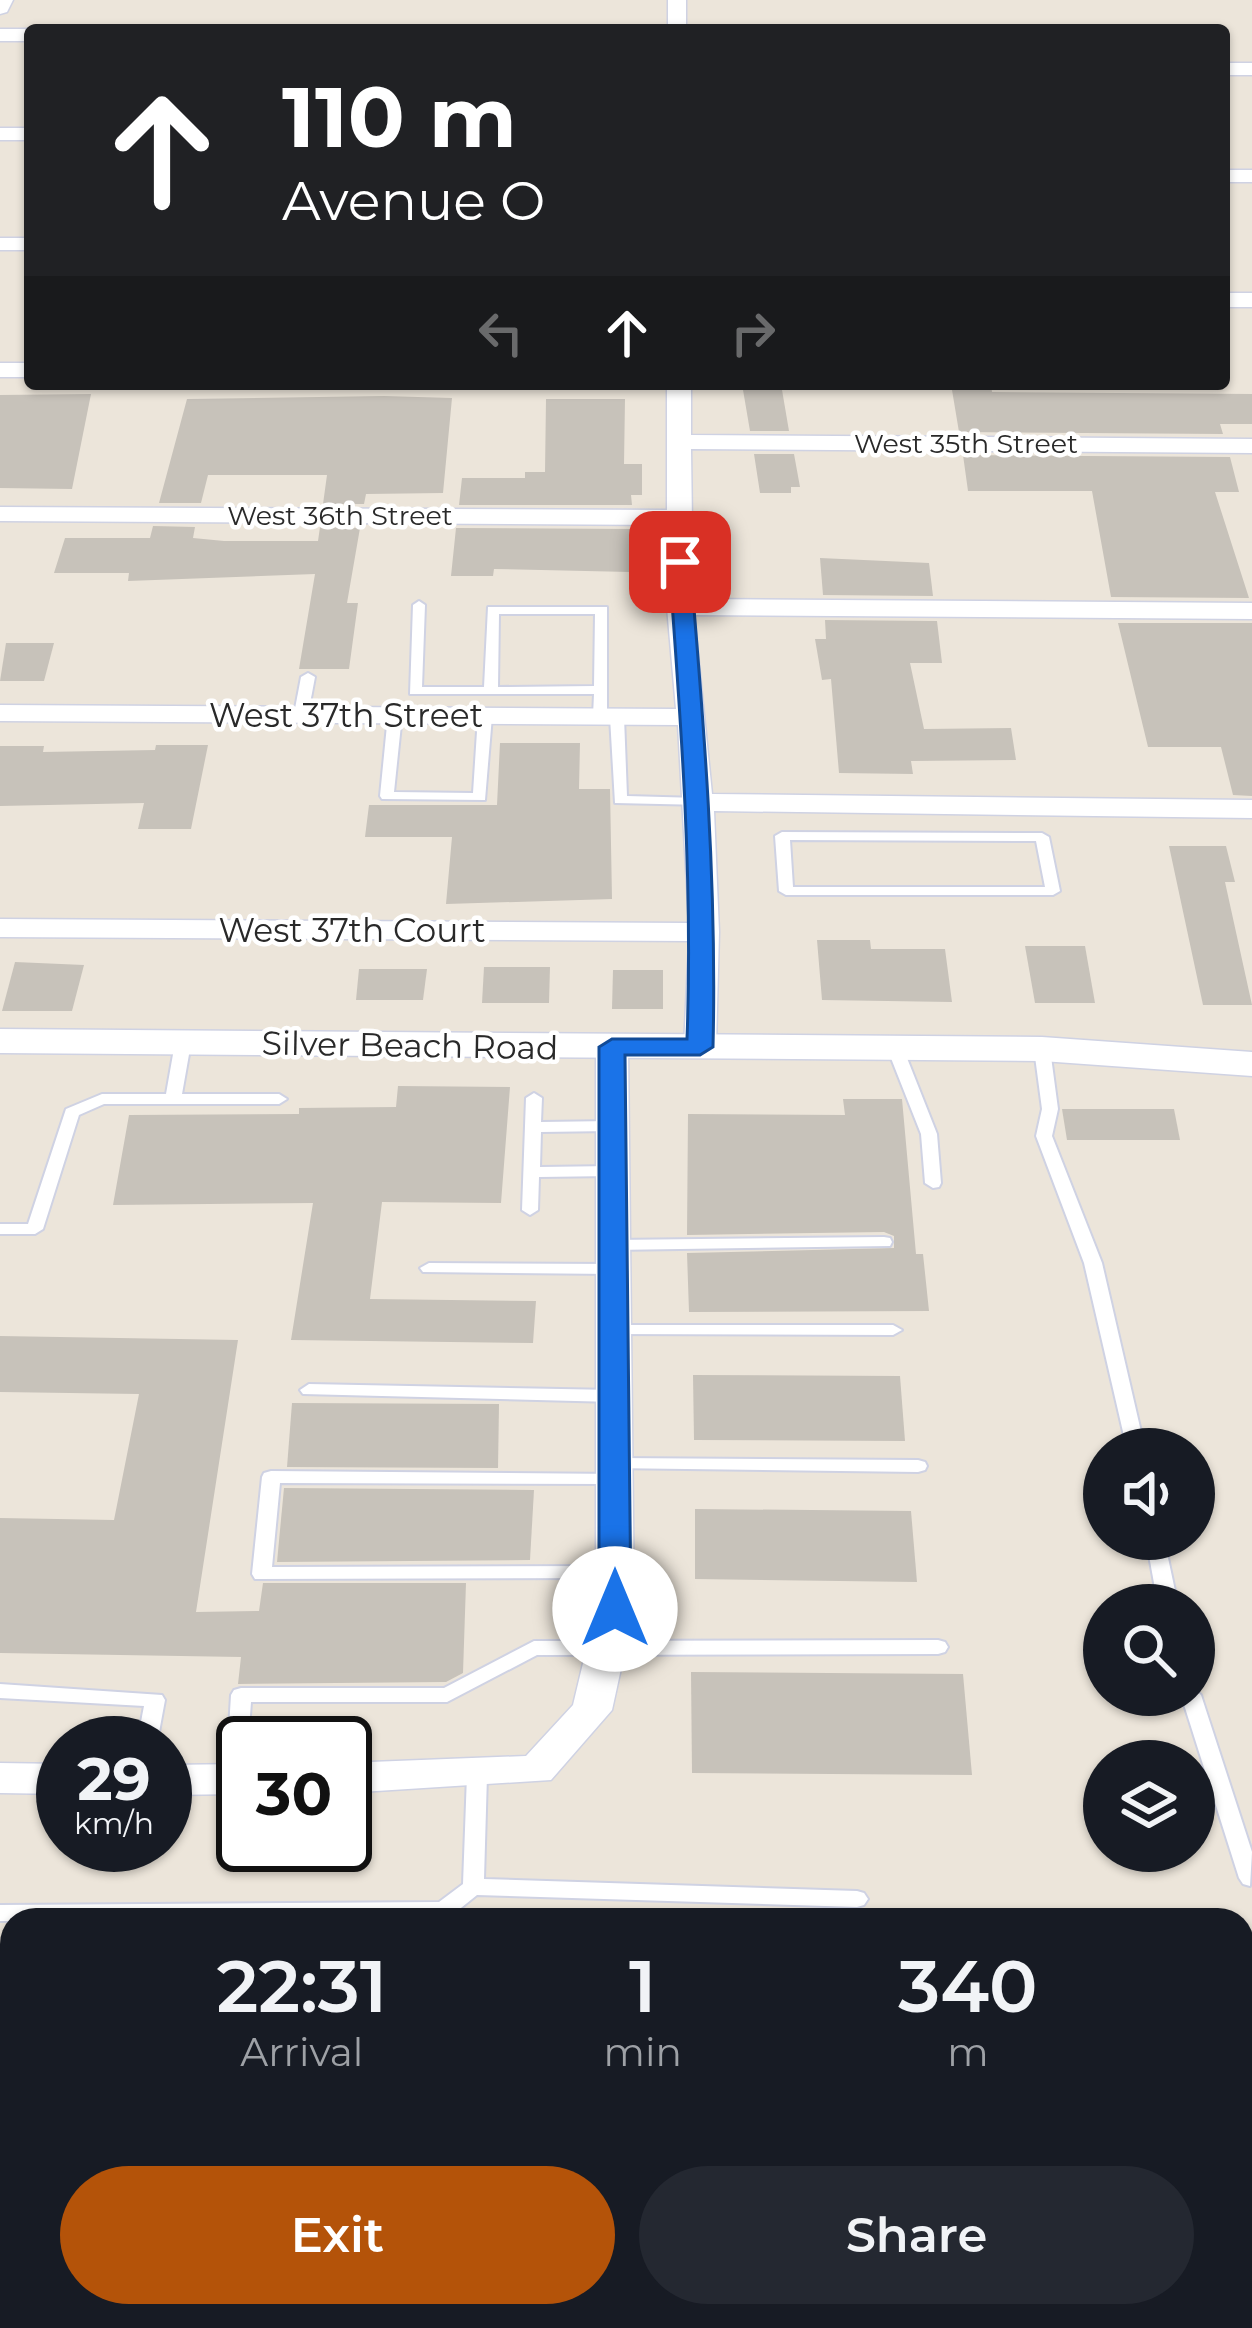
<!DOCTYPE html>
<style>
:root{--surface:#171b24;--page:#242831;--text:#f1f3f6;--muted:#9ea1a6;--accent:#b45309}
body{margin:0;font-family:Montserrat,sans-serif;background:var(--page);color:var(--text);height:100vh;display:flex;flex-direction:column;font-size:45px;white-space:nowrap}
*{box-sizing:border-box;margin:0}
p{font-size:39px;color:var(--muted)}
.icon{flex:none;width:66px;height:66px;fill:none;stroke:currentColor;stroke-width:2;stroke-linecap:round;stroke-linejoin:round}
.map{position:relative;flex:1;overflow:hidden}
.sheet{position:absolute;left:0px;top:1908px;width:1254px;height:420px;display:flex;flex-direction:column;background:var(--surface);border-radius:36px 36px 0 0;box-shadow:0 3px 9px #0004}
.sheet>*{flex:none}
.banner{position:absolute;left:24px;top:24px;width:1206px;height:366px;border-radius:12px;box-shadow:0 3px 9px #0004;background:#202124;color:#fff;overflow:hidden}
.controls{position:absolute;left:1083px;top:1428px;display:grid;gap:24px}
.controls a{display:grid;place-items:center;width:132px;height:132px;border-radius:50%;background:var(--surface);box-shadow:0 3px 9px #0004;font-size:60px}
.speed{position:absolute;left:36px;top:1716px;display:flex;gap:24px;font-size:60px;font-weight:700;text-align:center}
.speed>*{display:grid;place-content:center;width:156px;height:156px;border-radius:50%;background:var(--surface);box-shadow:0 3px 9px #0004;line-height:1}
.speed small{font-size:30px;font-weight:400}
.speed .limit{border:6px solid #111;border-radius:18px;background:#fff;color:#111}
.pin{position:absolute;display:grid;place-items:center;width:102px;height:102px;color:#fff;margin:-51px;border-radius:24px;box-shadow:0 6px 18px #0006}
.me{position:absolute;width:132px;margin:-66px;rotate:0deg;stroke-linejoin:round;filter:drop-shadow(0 0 9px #0008)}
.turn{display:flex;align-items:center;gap:42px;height:252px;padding:0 60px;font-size:54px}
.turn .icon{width:156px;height:156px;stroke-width:2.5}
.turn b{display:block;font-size:84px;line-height:102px}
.lanes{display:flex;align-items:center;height:114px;padding:0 60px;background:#0003;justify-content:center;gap:60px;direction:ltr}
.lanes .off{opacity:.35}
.eta{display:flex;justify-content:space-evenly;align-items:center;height:204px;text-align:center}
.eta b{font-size:72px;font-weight:600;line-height:84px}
.button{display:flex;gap:24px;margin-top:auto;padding:24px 60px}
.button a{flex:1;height:138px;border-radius:72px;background:var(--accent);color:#fff;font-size:48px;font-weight:600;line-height:138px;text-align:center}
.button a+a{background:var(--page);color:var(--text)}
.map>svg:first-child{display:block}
.building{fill:#c7c2ba}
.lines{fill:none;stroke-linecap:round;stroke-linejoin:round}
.service-casing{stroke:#cfd2e3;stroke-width:4}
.minor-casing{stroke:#cfd2e3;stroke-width:3}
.tertiary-casing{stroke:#cfd2e3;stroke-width:3}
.service{fill:#fff;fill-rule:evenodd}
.minor{fill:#fff;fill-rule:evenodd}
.tertiary{fill:#fff;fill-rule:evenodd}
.route{fill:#1a73e8;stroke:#114b97;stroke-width:3}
.labels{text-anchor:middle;stroke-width:9;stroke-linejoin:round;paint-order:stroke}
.far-street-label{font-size:27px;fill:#292929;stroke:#fff}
.street-label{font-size:33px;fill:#292929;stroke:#fff}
</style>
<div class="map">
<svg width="1252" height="2328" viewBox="0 0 1252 2328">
<rect width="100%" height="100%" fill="#ece5da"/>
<g class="building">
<path d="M 742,384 L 781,384 L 789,431 L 750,431 Z"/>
<path d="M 951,384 L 991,384 L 992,392 L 1252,394 L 1252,424 L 1220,424 L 1223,434 L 959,432 Z"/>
<path d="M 91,394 L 72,489 L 0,488 L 0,395 Z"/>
<path d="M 384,396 L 452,398 L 443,493 L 366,494 L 364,504 L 323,504 L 327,475 L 208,475 L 201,503 L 159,503 L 187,399 Z"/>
<path d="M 546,399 L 625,399 L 624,464 L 642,464 L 642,495 L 631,495 L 632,505 L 459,505 L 462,478 L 525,478 L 525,472 L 545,472 Z"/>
<path d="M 754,454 L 794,454 L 800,487 L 791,487 L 791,493 L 760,493 Z"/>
<path d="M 963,455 L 1230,457 L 1239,492 L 1215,492 L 1249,598 L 1111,597 L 1092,491 L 968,491 Z"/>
<path d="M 153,526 L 195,527 L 193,538 L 224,541 L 318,541 L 320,527 L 360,528 L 347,603 L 358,603 L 349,669 L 299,669 L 315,574 L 128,581 L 129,573 L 54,573 L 65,538 L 150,538 Z"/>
<path d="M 456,528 L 633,529 L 634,563 L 630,572 L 494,569 L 493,576 L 451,576 Z"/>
<path d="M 820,558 L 929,563 L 933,596 L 823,595 Z"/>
<path d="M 825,620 L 937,621 L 942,663 L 910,663 L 924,729 L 1011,728 L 1016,760 L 911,761 L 913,774 L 839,773 L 831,679 L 822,680 L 815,639 L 826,639 Z"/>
<path d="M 1118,623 L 1252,623 L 1252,796 L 1233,795 L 1221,747 L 1148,747 Z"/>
<path d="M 6,643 L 54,643 L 44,681 L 0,681 Z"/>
<path d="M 500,743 L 580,743 L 579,789 L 610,789 L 612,899 L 446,904 L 452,837 L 365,837 L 369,805 L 497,805 Z"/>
<path d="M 156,745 L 208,745 L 191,829 L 138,829 L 144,803 L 0,806 L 0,746 L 44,746 L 43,752 L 155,750 Z"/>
<path d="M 1169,846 L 1226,846 L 1235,882 L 1225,882 L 1252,1005 L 1203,1005 Z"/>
<path d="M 817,940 L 870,940 L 871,949 L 945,949 L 952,1002 L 822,1000 Z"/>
<path d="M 1025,946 L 1085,946 L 1095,1003 L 1035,1003 Z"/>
<path d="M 15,962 L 84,965 L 72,1011 L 2,1011 Z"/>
<path d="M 484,967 L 550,967 L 549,1003 L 482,1003 Z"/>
<path d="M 359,969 L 427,969 L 423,1000 L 356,1000 Z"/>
<path d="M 613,970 L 663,970 L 663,1009 L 612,1009 Z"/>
<path d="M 398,1086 L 510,1087 L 501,1203 L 382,1202 L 370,1299 L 536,1301 L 533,1343 L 291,1340 L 313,1203 L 113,1205 L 129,1115 L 299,1114 L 299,1108 L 396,1107 Z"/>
<path d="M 843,1099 L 902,1099 L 916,1254 L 923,1254 L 929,1311 L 689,1312 L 687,1253 L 894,1248 L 894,1236 L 884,1232 L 687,1235 L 688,1114 L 845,1115 Z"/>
<path d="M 1062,1109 L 1174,1109 L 1180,1140 L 1067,1140 Z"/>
<path d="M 0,1336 L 238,1340 L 196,1612 L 259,1611 L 263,1583 L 466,1583 L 463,1673 L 446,1682 L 238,1684 L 241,1657 L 0,1653 L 0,1518 L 114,1520 L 139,1394 L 0,1392 Z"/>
<path d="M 693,1375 L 900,1376 L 905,1441 L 694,1440 Z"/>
<path d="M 292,1403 L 499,1404 L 498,1468 L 287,1467 Z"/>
<path d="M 284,1488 L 534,1490 L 530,1560 L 277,1562 Z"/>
<path d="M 695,1509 L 911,1511 L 917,1582 L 695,1579 Z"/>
<path d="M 691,1672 L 963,1674 L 972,1775 L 692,1773 Z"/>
</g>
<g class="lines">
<g class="service-casing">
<g id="service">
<path d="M 419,601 L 425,605 L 422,687 L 484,687 L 488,607 L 607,607 L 607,716 L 600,720 L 593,716 L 594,694 L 410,694 L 413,605 ZM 499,614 L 595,614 L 594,686 L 498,687 Z"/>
<path d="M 308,673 L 315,677 L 308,714 L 301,718 L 294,714 L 301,677 Z"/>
<path d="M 395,711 L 402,715 L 394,792 L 473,793 L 478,716 L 485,712 L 490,713 L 492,716 L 485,800 L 382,799 L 380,796 L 388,715 Z"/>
<path d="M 617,713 L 624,717 L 627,796 L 699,798 L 706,802 L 704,805 L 615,803 L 610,717 Z"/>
<path d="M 782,832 L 1042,833 L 1049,837 L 1060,891 L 1053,895 L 786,895 L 779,891 L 775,836 ZM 790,840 L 1036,841 L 1045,887 L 793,887 Z"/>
<path d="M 183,1038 L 191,1043 L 182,1094 L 279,1094 L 287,1099 L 279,1104 L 104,1104 L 79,1115 L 43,1229 L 35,1234 L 0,1234 L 0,1224 L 28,1224 L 66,1109 L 102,1094 L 166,1094 L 175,1043 Z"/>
<path d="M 895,1043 L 903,1048 L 937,1134 L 941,1183 L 939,1187 L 933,1188 L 925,1183 L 921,1134 L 887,1048 Z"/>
<path d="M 1042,1044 L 1050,1049 L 1058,1109 L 1052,1136 L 1102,1263 L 1145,1449 L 1127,1449 L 1084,1263 L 1036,1136 L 1042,1109 L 1034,1049 Z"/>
<path d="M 534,1093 L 542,1098 L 541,1122 L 612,1121 L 620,1126 L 612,1131 L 541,1132 L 540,1167 L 613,1166 L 621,1171 L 613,1176 L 539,1177 L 538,1210 L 530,1215 L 522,1210 L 526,1098 Z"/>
<path d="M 884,1237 L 890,1238 L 892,1242 L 890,1246 L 613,1250 L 604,1245 L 613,1240 Z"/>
<path d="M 429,1263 L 613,1264 L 622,1269 L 613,1274 L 423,1272 L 420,1268 Z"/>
<path d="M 613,1325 L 893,1325 L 902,1330 L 893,1335 L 607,1334 L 604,1330 Z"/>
<path d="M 309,1384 L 614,1390 L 623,1396 L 614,1402 L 303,1394 L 300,1390 Z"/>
<path d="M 615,1458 L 918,1460 L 925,1462 L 927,1466 L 925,1470 L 918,1472 L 608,1468 L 606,1464 L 608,1460 Z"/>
<path d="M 271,1471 L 620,1474 L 622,1478 L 620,1482 L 613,1484 L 280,1483 L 272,1567 L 615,1566 L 622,1567 L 625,1572 L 622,1577 L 615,1578 L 255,1579 L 252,1574 L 262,1477 L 264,1473 Z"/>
<path d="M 1146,1539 L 1164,1539 L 1178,1605 L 1158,1605 Z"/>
<path d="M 938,1640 L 945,1642 L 948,1647 L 945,1652 L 938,1654 L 537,1655 L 447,1702 L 251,1702 L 248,1743 L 243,1743 L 243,1784 L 236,1786 L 229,1784 L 226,1779 L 231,1695 L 234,1690 L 241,1688 L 444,1688 L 534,1641 Z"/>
<path d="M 0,1684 L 162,1695 L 165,1700 L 157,1743 L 137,1743 L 144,1706 L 0,1698 Z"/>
<path d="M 1194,1689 L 1201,1695 L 1252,1852 L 1250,1886 L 1243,1884 L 1239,1878 L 1181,1695 L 1194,1695 Z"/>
<path d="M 477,1768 L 484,1770 L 487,1775 L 484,1879 L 857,1891 L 864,1893 L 868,1899 L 864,1905 L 857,1907 L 477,1895 L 451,1916 L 444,1918 L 0,1921 L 0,1905 L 439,1902 L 463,1884 L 467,1775 L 470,1770 Z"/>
</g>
</g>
<g class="minor-casing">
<g id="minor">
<path d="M 0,0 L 13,0 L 7,12 L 0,14 Z"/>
<rect x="668" y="0" width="18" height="30"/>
<path d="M 0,29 L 30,29 L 32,30 L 30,41 L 0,41 Z"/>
<rect x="1224" y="63" width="28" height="12"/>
<rect x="0" y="128" width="30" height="12"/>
<rect x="1224" y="170" width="28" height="12"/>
<rect x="0" y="238" width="30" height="12"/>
<rect x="1224" y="293" width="28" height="14"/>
<rect x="0" y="363" width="30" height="14"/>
<path d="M 667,384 L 691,384 L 691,435 L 1252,439 L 1252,453 L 691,449 L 693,599 L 1252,603 L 1252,619 L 694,615 L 712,794 L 1252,800 L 1252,818 L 714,811 L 719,932 L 716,1047 L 700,1056 L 684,1047 L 689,941 L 0,937 L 0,919 L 689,923 L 678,725 L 0,721 L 0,705 L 676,709 L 667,607 L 667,525 L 0,521 L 0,507 L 667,510 Z"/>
<path d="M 612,1038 L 628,1047 L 634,1609 L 612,1710 L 551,1780 L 345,1793 L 345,1763 L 526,1756 L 573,1705 L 596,1609 L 596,1047 Z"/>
<path d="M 0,1763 L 63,1764 L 63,1794 L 0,1793 Z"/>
<path d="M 243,1764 L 243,1794 L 165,1795 L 165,1765 Z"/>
</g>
</g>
<g class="tertiary-casing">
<path id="tertiary" d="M 0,1029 L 1042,1037 L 1252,1052 L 1252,1076 L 1042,1061 L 0,1053 Z"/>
</g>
<use href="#service" class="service"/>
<use href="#minor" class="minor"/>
<use href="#tertiary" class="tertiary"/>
</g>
<path class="route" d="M 680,556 L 690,562 C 704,724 717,884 713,1047 L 700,1055 L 625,1055 L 631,1609 L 626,1617 L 604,1617 L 599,1609 L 599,1047 L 612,1039 L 687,1039 C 693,879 681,722 669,562 Z"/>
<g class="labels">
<g class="far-street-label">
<text x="966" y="453">West 35th Street</text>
<text x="340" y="525">West 36th Street</text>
</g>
<g class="street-label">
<text x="346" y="727">West 37th Street</text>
<text x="352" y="942">West 37th Court</text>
<text transform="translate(410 1045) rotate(1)" y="12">Silver Beach Road</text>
</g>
</g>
</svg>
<div class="controls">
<a><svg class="icon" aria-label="sound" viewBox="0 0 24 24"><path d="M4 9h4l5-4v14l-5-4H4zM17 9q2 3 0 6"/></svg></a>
<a><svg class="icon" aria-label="search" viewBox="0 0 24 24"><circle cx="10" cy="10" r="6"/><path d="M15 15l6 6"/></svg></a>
<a><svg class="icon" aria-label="layers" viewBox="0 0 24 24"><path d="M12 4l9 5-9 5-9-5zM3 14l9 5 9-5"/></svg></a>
</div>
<div class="speed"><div>29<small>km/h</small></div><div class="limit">30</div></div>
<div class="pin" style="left:680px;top:562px;background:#d93025"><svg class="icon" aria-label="arrive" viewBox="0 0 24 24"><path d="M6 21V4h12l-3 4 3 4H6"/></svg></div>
<svg class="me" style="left:615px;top:1609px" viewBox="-20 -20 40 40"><circle r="19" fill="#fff"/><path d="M0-13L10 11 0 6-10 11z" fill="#1a73e8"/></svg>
<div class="banner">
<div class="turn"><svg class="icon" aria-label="ahead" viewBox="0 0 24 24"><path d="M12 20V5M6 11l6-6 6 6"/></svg><div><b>110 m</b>Avenue O</div></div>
<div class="lanes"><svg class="icon off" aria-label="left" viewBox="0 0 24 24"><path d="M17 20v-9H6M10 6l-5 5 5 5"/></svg><svg class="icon" aria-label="ahead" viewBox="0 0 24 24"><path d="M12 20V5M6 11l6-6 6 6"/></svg><svg class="icon off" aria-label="right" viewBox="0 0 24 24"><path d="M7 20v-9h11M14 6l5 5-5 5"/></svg></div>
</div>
<section class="sheet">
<div class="eta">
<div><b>22:31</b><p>Arrival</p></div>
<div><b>1</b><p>min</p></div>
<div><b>340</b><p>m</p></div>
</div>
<div class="button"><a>Exit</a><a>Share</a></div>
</section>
</div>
